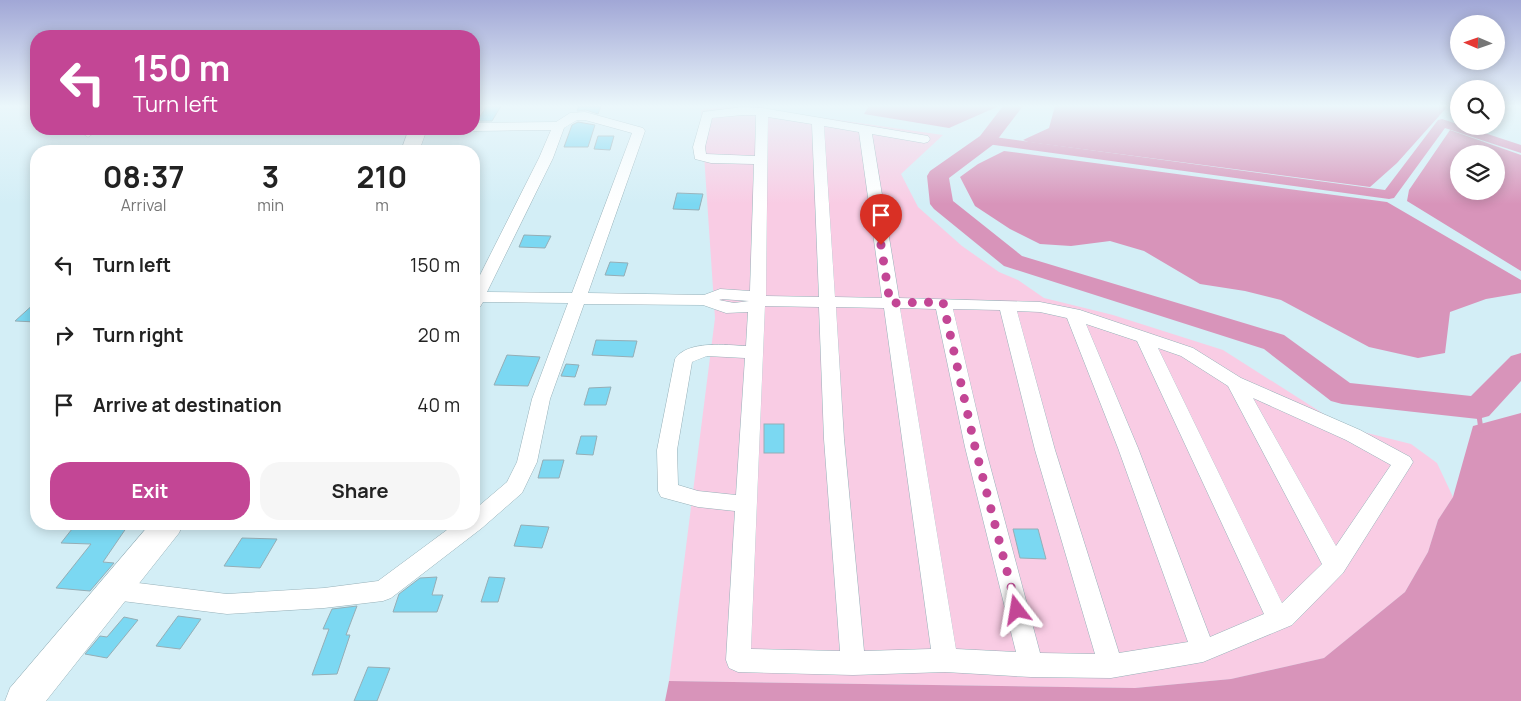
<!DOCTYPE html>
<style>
:root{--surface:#fff;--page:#f6f6f6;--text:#222;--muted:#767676;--accent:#c34695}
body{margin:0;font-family:Manrope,sans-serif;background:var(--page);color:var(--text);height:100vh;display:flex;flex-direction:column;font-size:19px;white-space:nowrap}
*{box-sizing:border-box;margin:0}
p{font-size:16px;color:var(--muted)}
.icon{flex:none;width:28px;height:28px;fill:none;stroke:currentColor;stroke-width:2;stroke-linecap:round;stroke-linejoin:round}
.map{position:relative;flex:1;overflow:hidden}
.details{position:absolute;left:30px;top:145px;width:450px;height:385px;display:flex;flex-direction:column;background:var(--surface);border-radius:20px;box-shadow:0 2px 12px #0003}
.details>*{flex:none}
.guide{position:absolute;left:30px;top:30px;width:450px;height:105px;border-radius:20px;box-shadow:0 2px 12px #0003;background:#c34695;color:#fff;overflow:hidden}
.needle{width:32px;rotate:272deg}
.buttons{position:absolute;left:1450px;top:15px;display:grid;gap:10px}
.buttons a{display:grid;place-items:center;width:55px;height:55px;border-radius:50%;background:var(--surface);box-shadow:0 2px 12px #0003;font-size:25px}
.pin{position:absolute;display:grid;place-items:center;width:42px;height:42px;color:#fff;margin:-51px -21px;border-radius:50% 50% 50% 0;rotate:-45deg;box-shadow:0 0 5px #0007}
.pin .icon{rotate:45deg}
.me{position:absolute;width:55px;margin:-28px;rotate:346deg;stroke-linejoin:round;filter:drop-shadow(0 0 4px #0008)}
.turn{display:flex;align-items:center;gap:18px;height:105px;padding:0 20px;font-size:22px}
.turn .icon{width:65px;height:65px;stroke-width:2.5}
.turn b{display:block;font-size:35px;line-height:42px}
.eta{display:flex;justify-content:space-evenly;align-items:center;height:85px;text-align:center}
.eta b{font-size:30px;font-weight:700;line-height:35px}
.cta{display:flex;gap:10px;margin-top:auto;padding:10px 20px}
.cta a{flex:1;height:58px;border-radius:20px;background:var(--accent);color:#fff;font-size:20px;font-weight:700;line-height:58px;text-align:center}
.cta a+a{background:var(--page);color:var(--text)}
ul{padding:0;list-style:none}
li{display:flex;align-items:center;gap:15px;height:70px;padding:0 20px}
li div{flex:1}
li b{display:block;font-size:19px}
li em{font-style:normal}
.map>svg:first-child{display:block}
.green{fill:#f9cce4}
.water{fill:#d894ba;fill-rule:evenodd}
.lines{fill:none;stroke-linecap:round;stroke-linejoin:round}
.stream{stroke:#d894ba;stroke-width:5}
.canal{fill:#d894ba;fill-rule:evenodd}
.river{fill:#d894ba;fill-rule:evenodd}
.building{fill:#7bd8f2;stroke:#95aeb6}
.street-casing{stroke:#97b1b9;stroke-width:1}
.secondary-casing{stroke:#97b1b9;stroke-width:1}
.street{fill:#fff;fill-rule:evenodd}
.secondary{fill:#fff;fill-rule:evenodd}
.route{stroke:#c34695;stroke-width:9;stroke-dasharray:0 16.2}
</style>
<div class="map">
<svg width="1521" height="701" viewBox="0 0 1521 701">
<rect width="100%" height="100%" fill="#d3eef6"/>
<path class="green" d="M 726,106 L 762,106 L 768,110 L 943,135 L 901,174 L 918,207 L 962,246 L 999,272 L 1018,280 L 1044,298 L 1113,315 L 1223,350 L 1330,418 L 1363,432 L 1411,444 L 1437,463 L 1453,497 L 1438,520 L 1428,552 L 1405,592 L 1324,658 L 1231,679 L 1135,688 L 669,681 L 715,318 L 701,110 Z"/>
<g class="water">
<path d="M 869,106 L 999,106 L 949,128 L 864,114 Z"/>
<path d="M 1055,106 L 1448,106 L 1397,163 L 1370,187 L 1028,142 L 1023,140 L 1049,128 Z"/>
<path d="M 1450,130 L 1521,155 L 1521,271 L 1407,201 L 1409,190 ZM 1459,154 L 1496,154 L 1496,191 L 1459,191 Z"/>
<path d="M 1004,151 L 1387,202 L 1521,280 L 1521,293 L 1486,299 L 1450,312 L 1445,353 L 1418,358 L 1369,347 L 1281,300 L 1245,291 L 1200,284 L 1144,251 L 1110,241 L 1071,246 L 1040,244 L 1010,229 L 975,206 L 960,177 L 978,164 Z"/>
<path d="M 1521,413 L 1521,701 L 665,701 L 669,681 L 1135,688 L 1231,679 L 1324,658 L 1405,592 L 1428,552 L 1438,520 L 1453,497 L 1473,426 Z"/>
</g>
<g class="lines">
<path class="stream" d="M 1478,408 L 1481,430"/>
<path class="canal" d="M 1442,119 L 1521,145 L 1521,153 L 1445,128 L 1394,198 L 1389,199 L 987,144 L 981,140 L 987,136 L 1385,190 L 1438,120 Z"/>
<path class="river" d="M 1003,106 L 1023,106 L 994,144 L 949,178 L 953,201 L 1022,256 L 1284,335 L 1350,383 L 1471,396 L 1511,356 L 1521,353 L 1521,381 L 1489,416 L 1478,419 L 1342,404 L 1331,401 L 1264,349 L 1004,266 L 934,209 L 930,204 L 927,176 L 930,171 L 980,136 Z"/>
</g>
<g class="building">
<path d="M 487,106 L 501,106 L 492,121 L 477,121 Z"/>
<path d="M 579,106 L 601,106 L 598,114 L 586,110 L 577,111 Z"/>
<path d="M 578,122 L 595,125 L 588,147 L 564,147 L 572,125 Z"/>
<path d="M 598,136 L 614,136 L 610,150 L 594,149 Z"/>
<path d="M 677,193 L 703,194 L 699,210 L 673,209 Z"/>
<path d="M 524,235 L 551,236 L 545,248 L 519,247 Z"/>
<path d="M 610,262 L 628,263 L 624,276 L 605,275 Z"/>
<path d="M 36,302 L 36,322 L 15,321 Z"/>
<path d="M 596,340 L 637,341 L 633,357 L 592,355 Z"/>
<path d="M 507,355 L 540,357 L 528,386 L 494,385 Z"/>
<path d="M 566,364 L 579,365 L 575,377 L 561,376 Z"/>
<path d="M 611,387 L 606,405 L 584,405 L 589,388 Z"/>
<rect x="764" y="424" width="20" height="29"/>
<path d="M 581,436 L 597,436 L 593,455 L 576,454 Z"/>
<path d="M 543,460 L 564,460 L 559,478 L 538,478 Z"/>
<path d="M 76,524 L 129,524 L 103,562 L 114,563 L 90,591 L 56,588 L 91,544 L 61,543 Z"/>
<path d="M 521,525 L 549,527 L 542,548 L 514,546 Z"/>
<path d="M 1013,529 L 1038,529 L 1046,559 L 1020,558 Z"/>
<path d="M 242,538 L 277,539 L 260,568 L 224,566 Z"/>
<path d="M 437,577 L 432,595 L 443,595 L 437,612 L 393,612 L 399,594 L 420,578 Z"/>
<path d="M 489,577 L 505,578 L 498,602 L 481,602 Z"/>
<path d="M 357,606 L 346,635 L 350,635 L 337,674 L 312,675 L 329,629 L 323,629 L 332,609 Z"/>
<path d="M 178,616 L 201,619 L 180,649 L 156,646 Z"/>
<path d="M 124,617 L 138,620 L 107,658 L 85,654 L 100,636 L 107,637 Z"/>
<path d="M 368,667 L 390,668 L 377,701 L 354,701 Z"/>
</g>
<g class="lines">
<g class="street-casing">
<g id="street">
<path d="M 743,107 L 762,108 L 928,136 L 930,139 L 928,142 L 924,143 L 872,134 L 899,298 L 1040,302 L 1080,310 L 1193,348 L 1241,378 L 1360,430 L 1410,457 L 1413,462 L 1410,467 L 1343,573 L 1292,625 L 1203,662 L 1111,678 L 1031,677 L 945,672 L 853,675 L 738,672 L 729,668 L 726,660 L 735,511 L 698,507 L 661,497 L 658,491 L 657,450 L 675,359 C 687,340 727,345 746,346 L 748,312 L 726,313 L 703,305 L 584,304 L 550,399 L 537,462 L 522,493 L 482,528 L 391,598 L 383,601 L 324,608 L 227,614 L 114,600 L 106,597 L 103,590 L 106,583 L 114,580 L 227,594 L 324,588 L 378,581 L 455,524 L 474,524 L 474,510 L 507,482 L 517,462 L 532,399 L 568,303 L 483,302 L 480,307 L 474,308 L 474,287 L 539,158 L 551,130 L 474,131 L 469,129 L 474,129 L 474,123 L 556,122 L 570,113 L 585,112 L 643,128 L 645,131 L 588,293 L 704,295 L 720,289 L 750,291 L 754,164 L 711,163 L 695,159 L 693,147 L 703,112 ZM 743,115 L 756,115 L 755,156 L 706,154 L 705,147 L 712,118 ZM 768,117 L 812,124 L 819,297 L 766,296 ZM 577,120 L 585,120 L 632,133 L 572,293 L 487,292 L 553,158 L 564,128 ZM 824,126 L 859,132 L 882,298 L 835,297 ZM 722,299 L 749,301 L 734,303 L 719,300 ZM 765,306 L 819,307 L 824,439 L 840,651 L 751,649 ZM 836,307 L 884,308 L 931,649 L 864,651 L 844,439 ZM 900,308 L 936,309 L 965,447 L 1016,652 L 956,649 ZM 953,309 L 1000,310 L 1035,450 L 1095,654 L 1040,653 L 985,447 ZM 1017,311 L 1040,312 L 1067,318 L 1118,448 L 1188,642 L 1119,653 L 1055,450 ZM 1086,324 L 1137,341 L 1264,614 L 1210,637 L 1138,448 ZM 1158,348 L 1181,356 L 1228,386 L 1322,564 L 1282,603 ZM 707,356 L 745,358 L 736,495 L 698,491 L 678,485 L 677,450 L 692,362 ZM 1253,398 L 1346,440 L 1391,465 L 1336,546 Z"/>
<path d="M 86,129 L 100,129 L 88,137 L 82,133 Z"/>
</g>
</g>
<g class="secondary-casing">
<g id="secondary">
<path d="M 409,129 L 427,129 L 419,151 L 401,151 Z"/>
<path d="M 150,524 L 183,524 L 179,533 L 46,701 L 5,701 L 10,688 Z"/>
</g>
</g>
<use href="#street" class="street"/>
<use href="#secondary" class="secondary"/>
</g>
<linearGradient id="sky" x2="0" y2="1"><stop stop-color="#a1a7d6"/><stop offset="0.52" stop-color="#ebf7fb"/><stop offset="1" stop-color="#ebf7fb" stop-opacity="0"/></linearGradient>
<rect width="1521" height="204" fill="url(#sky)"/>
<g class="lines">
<path class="route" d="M 881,245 L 890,303 L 943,302 L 975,447 L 1017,610"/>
</g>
</svg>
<div class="buttons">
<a><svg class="needle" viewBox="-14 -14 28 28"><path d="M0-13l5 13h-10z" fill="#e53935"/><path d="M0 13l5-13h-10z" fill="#767676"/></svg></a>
<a><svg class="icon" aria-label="search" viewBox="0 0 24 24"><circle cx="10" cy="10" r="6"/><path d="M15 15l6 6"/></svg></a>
<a><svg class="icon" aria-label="layers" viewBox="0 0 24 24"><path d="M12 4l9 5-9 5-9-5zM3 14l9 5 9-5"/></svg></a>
</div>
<div class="pin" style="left:881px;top:245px;background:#d93025"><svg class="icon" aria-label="arrive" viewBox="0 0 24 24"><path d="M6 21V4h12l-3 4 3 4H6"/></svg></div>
<svg class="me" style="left:1017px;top:610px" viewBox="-20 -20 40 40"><path d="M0-17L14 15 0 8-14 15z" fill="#c34695" stroke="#fff" stroke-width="4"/></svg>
<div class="guide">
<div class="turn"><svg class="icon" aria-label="left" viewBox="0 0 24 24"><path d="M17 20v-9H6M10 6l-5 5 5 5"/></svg><div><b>150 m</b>Turn left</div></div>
</div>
<section class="details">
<div class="eta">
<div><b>08:37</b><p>Arrival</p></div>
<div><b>3</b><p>min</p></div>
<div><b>210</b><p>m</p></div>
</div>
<ul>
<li><svg class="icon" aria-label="left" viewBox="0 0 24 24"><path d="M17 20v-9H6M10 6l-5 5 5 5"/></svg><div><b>Turn left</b></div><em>150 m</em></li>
<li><svg class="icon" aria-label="right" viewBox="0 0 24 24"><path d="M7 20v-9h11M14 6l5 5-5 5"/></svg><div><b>Turn right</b></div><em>20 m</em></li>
<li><svg class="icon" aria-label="arrive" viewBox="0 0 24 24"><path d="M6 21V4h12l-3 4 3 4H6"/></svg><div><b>Arrive at destination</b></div><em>40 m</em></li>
</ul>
<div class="cta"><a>Exit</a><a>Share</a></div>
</section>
</div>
